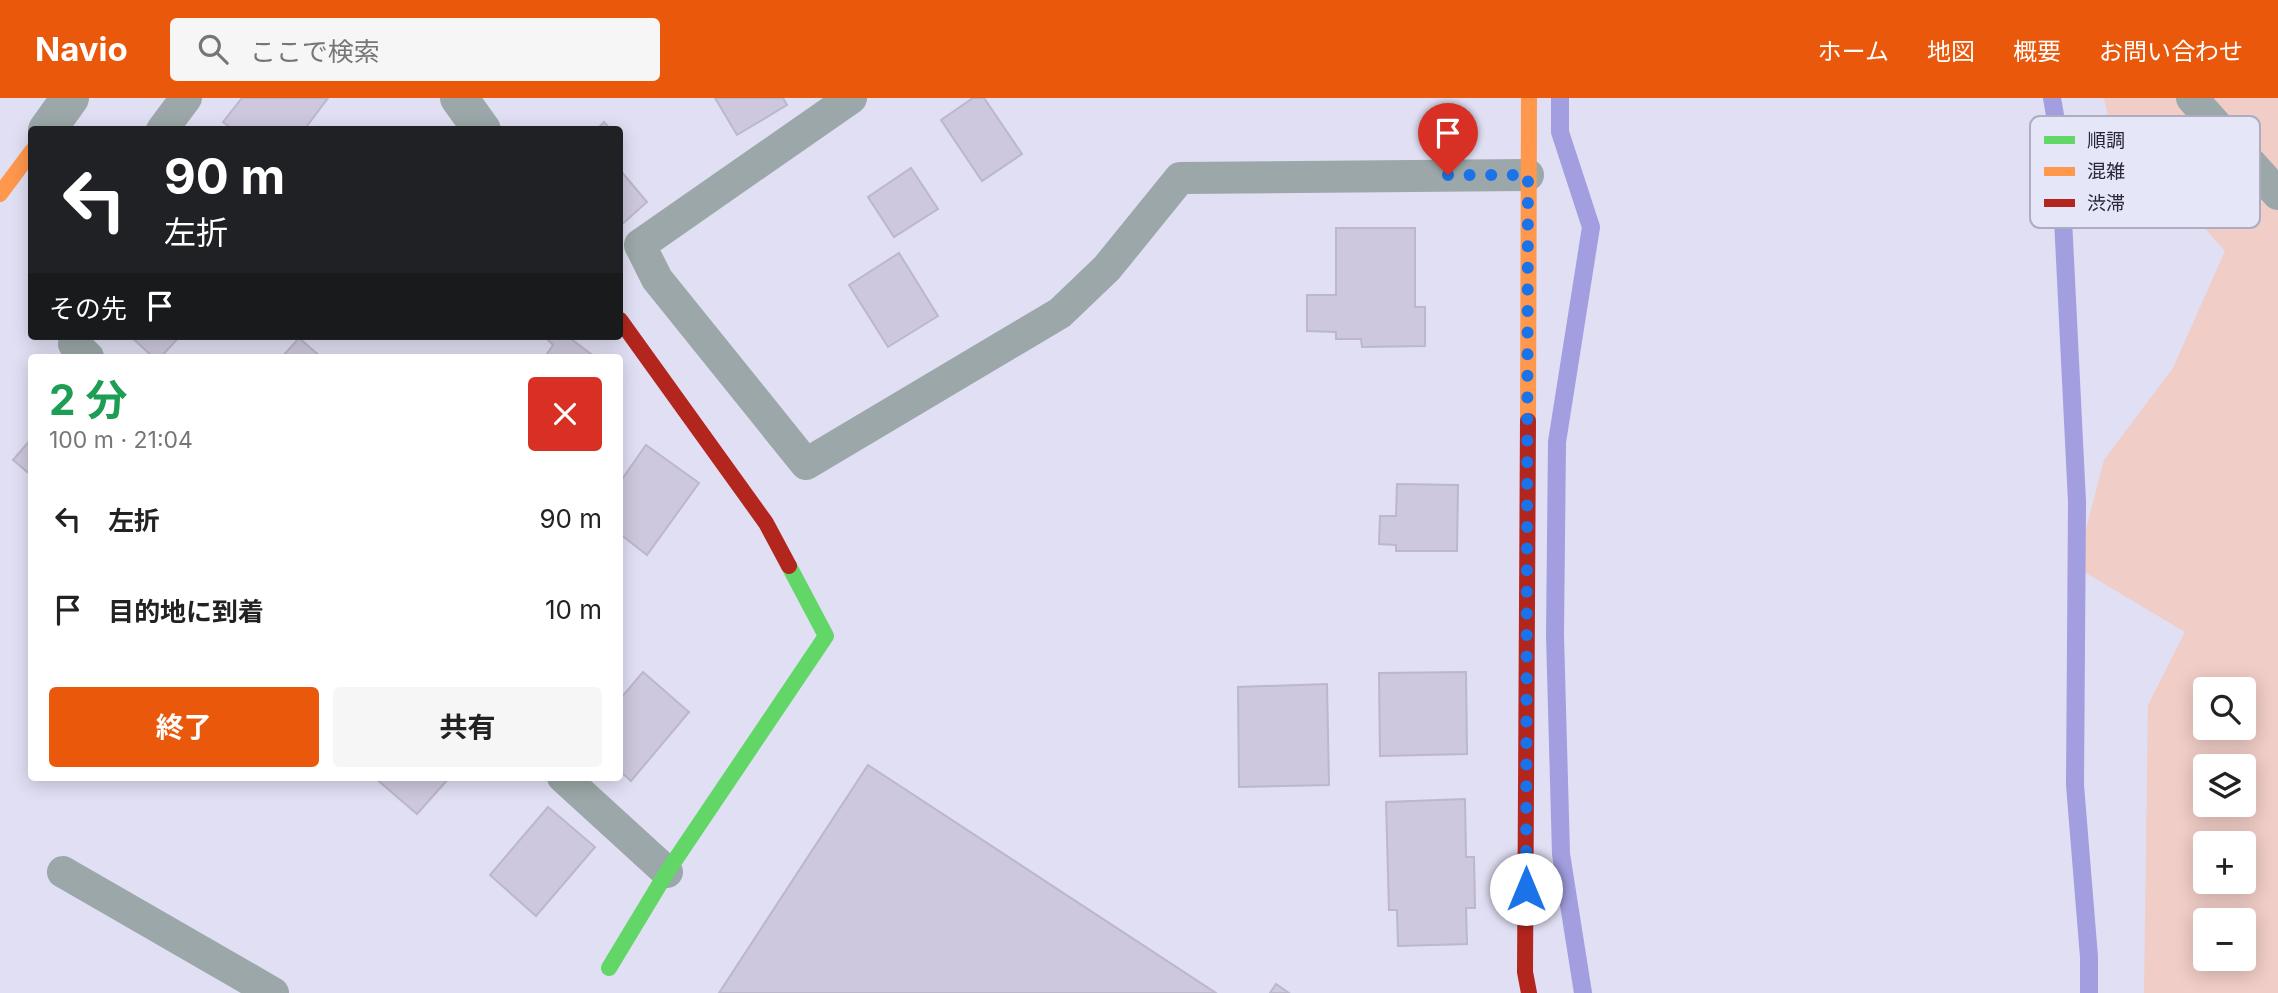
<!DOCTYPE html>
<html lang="ja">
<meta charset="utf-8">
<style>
:root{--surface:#fff;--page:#f6f6f6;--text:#222;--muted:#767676;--accent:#ea580c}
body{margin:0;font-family:Inter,"Noto Sans JP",sans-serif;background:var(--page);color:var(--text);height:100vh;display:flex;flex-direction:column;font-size:26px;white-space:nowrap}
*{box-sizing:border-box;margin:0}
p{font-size:23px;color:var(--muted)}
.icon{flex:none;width:38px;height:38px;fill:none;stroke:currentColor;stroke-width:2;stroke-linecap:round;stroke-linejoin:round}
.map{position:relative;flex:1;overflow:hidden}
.details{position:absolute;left:28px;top:256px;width:595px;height:427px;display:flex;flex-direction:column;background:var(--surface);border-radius:7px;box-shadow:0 4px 18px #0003}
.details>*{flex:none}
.banner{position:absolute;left:28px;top:28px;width:595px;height:214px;border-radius:7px;box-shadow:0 4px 18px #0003;background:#202124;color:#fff;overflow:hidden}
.controls{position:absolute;left:2193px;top:579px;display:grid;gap:14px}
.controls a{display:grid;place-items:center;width:63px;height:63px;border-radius:7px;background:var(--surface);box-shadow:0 4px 18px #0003;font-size:35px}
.pin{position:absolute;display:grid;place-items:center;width:60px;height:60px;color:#fff;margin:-72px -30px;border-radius:50% 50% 50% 0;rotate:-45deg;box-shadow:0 0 7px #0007}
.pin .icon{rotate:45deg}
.me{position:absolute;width:77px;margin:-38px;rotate:0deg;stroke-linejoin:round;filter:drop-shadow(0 0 5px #0008)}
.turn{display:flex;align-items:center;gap:24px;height:147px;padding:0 21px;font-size:32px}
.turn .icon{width:91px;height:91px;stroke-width:2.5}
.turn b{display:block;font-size:49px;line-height:60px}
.then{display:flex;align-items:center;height:66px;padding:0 21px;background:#0003;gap:14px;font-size:26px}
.round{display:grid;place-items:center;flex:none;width:74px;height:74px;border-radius:7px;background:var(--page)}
.summary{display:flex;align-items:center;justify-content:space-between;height:119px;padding:0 21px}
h1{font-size:42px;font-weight:700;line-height:52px;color:#1e9e55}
.primary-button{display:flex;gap:14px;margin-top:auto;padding:14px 21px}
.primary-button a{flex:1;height:80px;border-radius:7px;background:var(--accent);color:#fff;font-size:28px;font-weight:700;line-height:80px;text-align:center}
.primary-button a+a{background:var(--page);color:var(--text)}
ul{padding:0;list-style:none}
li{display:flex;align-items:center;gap:21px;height:91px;padding:0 21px}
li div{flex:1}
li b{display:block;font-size:26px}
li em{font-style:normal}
header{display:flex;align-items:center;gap:42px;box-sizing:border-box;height:98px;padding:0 35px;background:var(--accent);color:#fff}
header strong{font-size:33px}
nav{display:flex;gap:38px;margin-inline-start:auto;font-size:24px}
.search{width:490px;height:63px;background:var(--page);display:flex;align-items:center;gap:18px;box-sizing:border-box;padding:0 24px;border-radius:7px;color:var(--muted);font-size:26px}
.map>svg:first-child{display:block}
.green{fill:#f0cdc6;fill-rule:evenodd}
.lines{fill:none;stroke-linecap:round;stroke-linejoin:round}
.stream{stroke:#a29edf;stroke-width:18}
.building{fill:#cec8de;stroke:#bcb7c9;stroke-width:2}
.lane{stroke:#9ba7a8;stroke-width:32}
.street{stroke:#9ba7a8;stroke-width:38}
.fast{stroke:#63d668;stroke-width:16}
.slow{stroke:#ff974d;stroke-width:16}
.jam{stroke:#b3261e;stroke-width:16}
.route{stroke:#1a73e8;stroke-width:12;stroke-dasharray:0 21.6}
.key{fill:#e6e6f9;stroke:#adadbf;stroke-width:2}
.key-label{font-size:19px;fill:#282738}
</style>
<header>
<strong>Navio</strong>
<div class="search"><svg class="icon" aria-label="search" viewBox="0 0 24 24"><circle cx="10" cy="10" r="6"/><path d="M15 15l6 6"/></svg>ここで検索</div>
<nav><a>ホーム</a><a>地図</a><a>概要</a><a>お問い合わせ</a></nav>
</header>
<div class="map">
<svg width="2278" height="895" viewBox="0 0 2278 895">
<rect width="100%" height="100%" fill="#e0dff4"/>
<path class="green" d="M 2104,0 L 2278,0 L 2278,895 L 2144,895 L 2148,607 L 2185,534 L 2076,469 L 2104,362 L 2173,270 L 2225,153 L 2109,22 ZM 2205,592 L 2244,592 L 2244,630 L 2205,630 ZM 2205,668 L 2244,668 L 2244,707 L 2205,707 ZM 2205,746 L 2244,746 L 2244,784 L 2205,784 ZM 2205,822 L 2244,822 L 2244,861 L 2205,861 Z"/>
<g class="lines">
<g class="stream">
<path d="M 1560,0 L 1560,34 L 1591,129 L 1557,344 L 1555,537 L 1561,756 L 1583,895"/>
<path d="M 2052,0 L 2059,40 L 2077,404 L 2075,687 L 2089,859 L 2089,895"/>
</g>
</g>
<g class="building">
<path d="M 242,0 L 328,0 L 304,32 L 229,32 L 231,30 L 223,24 Z"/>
<path d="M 715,0 L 783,0 L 787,7 L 737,37 Z"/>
<path d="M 973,0 L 984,0 L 1022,56 L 982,83 L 941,22 Z"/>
<path d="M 604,24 L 611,32 L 596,32 Z"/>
<path d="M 911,70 L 938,111 L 894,139 L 868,99 Z"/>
<path d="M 620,72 L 647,104 L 620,128 Z"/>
<path d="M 1336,130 L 1415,130 L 1415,209 L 1425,209 L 1425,248 L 1362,249 L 1361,241 L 1336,241 L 1336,234 L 1307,233 L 1307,197 L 1336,197 Z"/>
<path d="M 899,155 L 938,218 L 888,249 L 849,187 Z"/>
<path d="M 130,238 L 180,238 L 161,259 L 153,259 Z"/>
<path d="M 544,238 L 567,238 L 595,259 L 545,259 L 553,247 Z"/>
<path d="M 299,240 L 321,259 L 282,259 Z"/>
<path d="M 32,340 L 32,378 L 13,362 Z"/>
<path d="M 646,347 L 699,385 L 647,457 L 620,436 L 620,384 Z"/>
<path d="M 1397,386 L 1458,387 L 1457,453 L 1396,453 L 1396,447 L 1379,446 L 1380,418 L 1396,418 Z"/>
<path d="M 643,574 L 689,614 L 631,683 L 620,673 L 620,601 Z"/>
<path d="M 1466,574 L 1467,656 L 1380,658 L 1379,575 Z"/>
<path d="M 1327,586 L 1329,687 L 1239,689 L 1238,589 Z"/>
<path d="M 868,667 L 1216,895 L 719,895 Z"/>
<path d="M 374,679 L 450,679 L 417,716 Z"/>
<path d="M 1465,701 L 1466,759 L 1474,759 L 1475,810 L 1466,810 L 1467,846 L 1398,848 L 1397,812 L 1389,812 L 1386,704 Z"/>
<path d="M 548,709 L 595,749 L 536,818 L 490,777 Z"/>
<path d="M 1276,886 L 1289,895 L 1270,895 Z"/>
</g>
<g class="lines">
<g class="lane">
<path d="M 851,0 L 640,147 L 657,181 L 806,366 L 1060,215 L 1107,170 L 1180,80 L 1528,77"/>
<path d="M 2192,0 L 2278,96"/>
<path d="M 162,32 L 186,0"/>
<path d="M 75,238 L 74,246 L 88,259"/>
<path d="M 563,679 L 667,774"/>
<path d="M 63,774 L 273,895"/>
</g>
<g class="street">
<path d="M 459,0 L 482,32"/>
<path d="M 47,32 L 70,0"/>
</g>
<path class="fast" d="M 609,870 L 667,774 L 826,538 L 789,468"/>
<g class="slow">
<path d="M 0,96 L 32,53"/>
<path d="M 1528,323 L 1529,0"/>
</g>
<g class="jam">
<path d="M 620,222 L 766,425 L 789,468"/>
<path d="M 1528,323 L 1525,874 L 1529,895"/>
</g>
</g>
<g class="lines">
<path class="route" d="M 1448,77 L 1528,77 L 1526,791"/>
</g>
<rect x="2030" y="18" width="230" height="112" rx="10" class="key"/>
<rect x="2044" y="38" width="31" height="8" fill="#63d668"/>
<rect x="2044" y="69" width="31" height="9" fill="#ff974d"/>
<rect x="2044" y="101" width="31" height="8" fill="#b3261e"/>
<g class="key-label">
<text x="2087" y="49">順調</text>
<text x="2087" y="80">混雑</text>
<text x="2087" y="112">渋滞</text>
</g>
</svg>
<div class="controls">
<a><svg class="icon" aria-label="search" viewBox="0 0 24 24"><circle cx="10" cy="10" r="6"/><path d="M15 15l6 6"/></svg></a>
<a><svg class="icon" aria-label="layers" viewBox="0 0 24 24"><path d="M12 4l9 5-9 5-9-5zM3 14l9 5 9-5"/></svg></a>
<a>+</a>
<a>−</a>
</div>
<div class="pin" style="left:1448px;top:77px;background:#d93025"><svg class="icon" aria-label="arrive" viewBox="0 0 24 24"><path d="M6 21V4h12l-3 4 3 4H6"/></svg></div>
<svg class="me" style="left:1526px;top:791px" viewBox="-20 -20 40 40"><circle r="19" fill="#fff"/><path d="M0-13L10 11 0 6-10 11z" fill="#1a73e8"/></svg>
<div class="banner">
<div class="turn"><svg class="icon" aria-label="left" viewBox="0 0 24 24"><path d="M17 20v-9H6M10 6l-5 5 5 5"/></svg><div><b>90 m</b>左折</div></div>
<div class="then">その先<svg class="icon" aria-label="arrive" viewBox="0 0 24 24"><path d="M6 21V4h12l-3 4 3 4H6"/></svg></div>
</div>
<section class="details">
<div class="summary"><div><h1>2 分</h1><p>100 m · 21:04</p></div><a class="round" style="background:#d93025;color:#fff"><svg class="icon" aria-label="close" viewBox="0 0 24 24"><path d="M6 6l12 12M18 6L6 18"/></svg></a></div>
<ul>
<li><svg class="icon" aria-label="left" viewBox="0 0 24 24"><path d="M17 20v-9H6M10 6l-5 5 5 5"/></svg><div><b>左折</b></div><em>90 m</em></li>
<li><svg class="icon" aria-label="arrive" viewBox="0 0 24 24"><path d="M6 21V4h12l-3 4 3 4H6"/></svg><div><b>目的地に到着</b></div><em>10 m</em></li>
</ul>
<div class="primary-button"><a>終了</a><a>共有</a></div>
</section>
</div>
